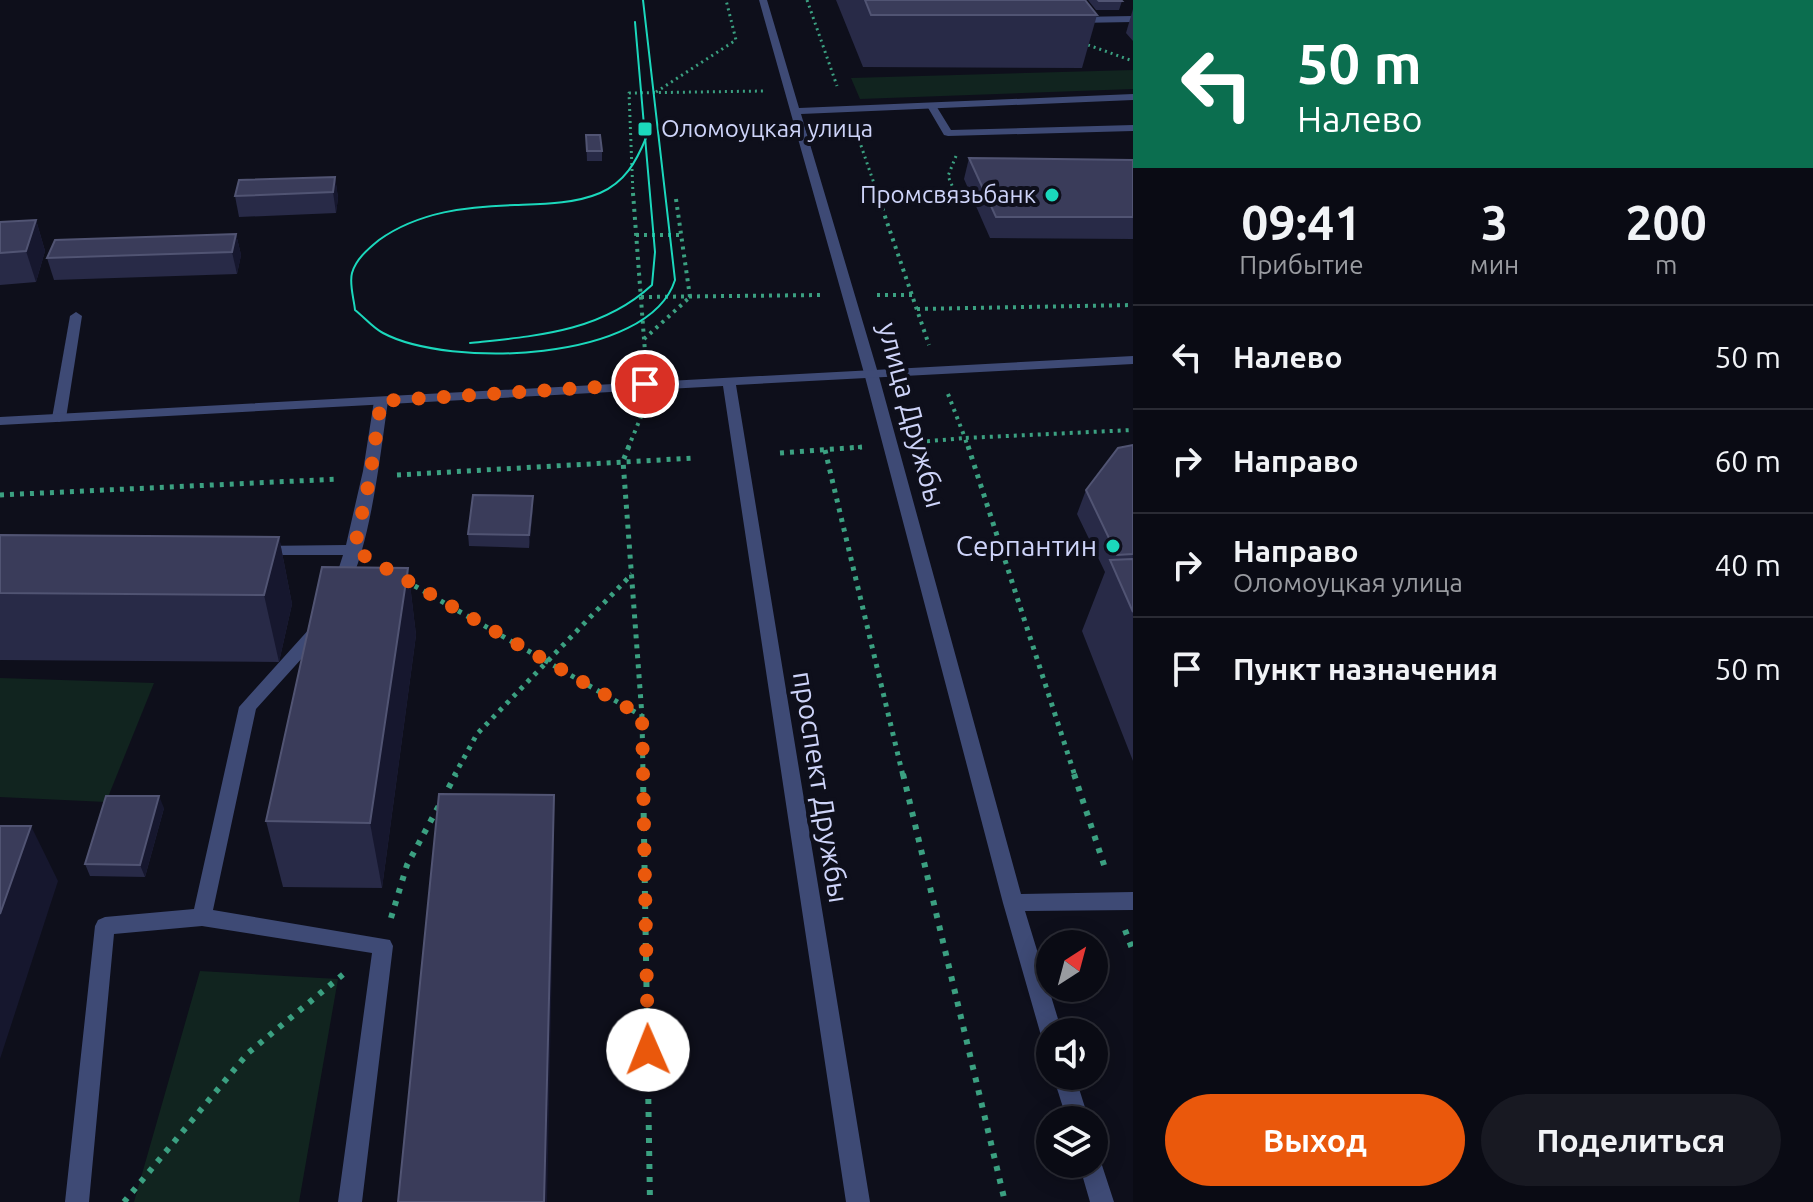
<!DOCTYPE html>
<html lang="ru">
<meta charset="utf-8">
<style>
:root{--surface:#0a0b14;--page:#181922;--text:#f1f3f6;--muted:#999ba0;--line:#2a2b34;--accent:#ea580c}
body{margin:0;font-family:Ubuntu,sans-serif;background:var(--page);color:var(--text);height:100vh;display:flex;flex-direction:column;font-size:30px;white-space:nowrap}
*{box-sizing:border-box;margin:0}
p{font-size:26px;color:var(--muted)}
.icon{flex:none;width:44px;height:44px;fill:none;stroke:currentColor;stroke-width:2;stroke-linecap:round;stroke-linejoin:round}
.map{position:relative;flex:1;overflow:hidden}
.sheet{display:flex;flex-direction:column;background:var(--surface);width:680px}
.sheet>*{flex:none}
.top-card{background:#0b6e4f;color:#fff;overflow:hidden}
.needle{width:52px;rotate:36deg}
.tools{position:absolute;left:1036px;top:930px;display:grid;gap:16px}
.tools a{display:grid;place-items:center;width:72px;height:72px;border-radius:50%;background:var(--surface);box-shadow:0 4px 20px #0003,0 0 0 2px var(--line);font-size:40px}
.pin{position:absolute;display:grid;place-items:center;width:68px;height:68px;color:#fff;margin:-34px;border:4px solid #fff;border-radius:50%;box-shadow:0 2px 8px #0007}
.me{position:absolute;width:88px;margin:-44px;rotate:359deg;stroke-linejoin:round;filter:drop-shadow(0 0 6px #0008)}
.turn{display:flex;align-items:center;gap:28px;height:168px;padding:0 32px;font-size:36px}
.turn .icon{width:104px;height:104px;stroke-width:2.5}
.turn b{display:block;font-size:56px;line-height:68px}
.eta{display:flex;justify-content:space-evenly;align-items:center;height:136px;text-align:center}
.eta b{font-size:48px;font-weight:600;line-height:56px}
.action{display:flex;gap:16px;margin-top:auto;padding:16px 32px}
.action a{flex:1;height:92px;border-radius:48px;background:var(--accent);color:#fff;font-size:32px;font-weight:600;line-height:92px;text-align:center}
.action a+a{background:var(--page);color:var(--text)}
ul{padding:0;list-style:none}
li{display:flex;align-items:center;gap:24px;height:104px;padding:0 32px;border-top:2px solid var(--line)}
li div{flex:1}
li b{display:block;font-size:30px}
li em{font-style:normal}
main{display:flex;flex:1;min-height:0}
.map>svg:first-child{display:block}
.green{fill:#11241f}
.lines{fill:none;stroke-linecap:round;stroke-linejoin:round}
.path-far3{stroke:#3ba081;stroke-width:3;stroke-dasharray:2 4;stroke-linecap:butt}
.path-far2{stroke:#3ba081;stroke-width:4;stroke-dasharray:3 5;stroke-linecap:butt}
.path-far1{stroke:#3ba081;stroke-width:5;stroke-dasharray:4 6;stroke-linecap:butt}
.path{stroke:#3ba081;stroke-width:6;stroke-dasharray:5 8;stroke-linecap:butt}
.service{fill:#3e4a75;fill-rule:evenodd}
.minor{fill:#3e4a75;fill-rule:evenodd}
.tertiary{fill:#3e4a75;fill-rule:evenodd}
.tram{stroke:#1bd8bc;stroke-width:2}
.wall{fill:#282a47}
.shaded-wall{fill:#16172e}
.building{fill:#3a3c5a;stroke:#515473;stroke-width:2}
.route{stroke:#ea580c;stroke-width:14;stroke-dasharray:0 25.2}
.poi-dot{fill:#1bd8bc;stroke:#0e0f1b;stroke-width:3}
.labels{text-anchor:middle;stroke-width:8;stroke-linejoin:round;paint-order:stroke}
.far-poi-label{font-size:24px;fill:#ced4f9;stroke:#0e0f1b;text-anchor:start}
.street-label{font-size:28px;fill:#ced4f9;stroke:#0e0f1b}
.poi-label{font-size:28px;fill:#ced4f9;stroke:#0e0f1b;text-anchor:end}
</style>
<main>
<div class="map">
<svg width="1133" height="1202" viewBox="0 0 1133 1202">
<rect width="100%" height="100%" fill="#0e0f1b"/>
<g class="green">
<path d="M 1133,70 L 1133,89 L 860,99 L 851,78 Z"/>
<path d="M 0,678 L 154,683 L 106,802 L 0,797 Z"/>
<path d="M 200,971 L 338,979 L 299,1202 L 134,1202 Z"/>
</g>
<g class="lines">
<g class="path-far3">
<path d="M 807,0 L 837,86"/>
<path d="M 1088,45 L 1133,61"/>
<path d="M 656,92 L 736,40 L 726,0"/>
<path d="M 857,134 L 878,195"/>
<path d="M 956,156 L 948,176 L 956,195"/>
<path d="M 633,195 L 629,93 L 764,91"/>
</g>
<g class="path-far2">
<path d="M 633,193 L 644,339"/>
<path d="M 877,193 L 929,345"/>
<path d="M 676,199 L 690,297"/>
<path d="M 882,202 L 959,202 L 955,193"/>
<path d="M 636,235 L 681,235"/>
<path d="M 877,295 L 912,295"/>
<path d="M 641,297 L 821,295"/>
<path d="M 917,309 L 1133,305"/>
<path d="M 646,363 L 644,339 L 689,298"/>
<path d="M 948,394 L 965,438 L 1133,430"/>
<path d="M 919,442 L 965,438 L 968,448"/>
<path d="M 628,448 L 643,412"/>
<path d="M 850,448 L 862,447"/>
</g>
<g class="path-far1">
<path d="M 629,446 L 623,461 L 642,716 L 643,776"/>
<path d="M 968,446 L 1075,776"/>
<path d="M 825,450 L 903,776"/>
<path d="M 780,453 L 862,447"/>
<path d="M 397,475 L 694,458"/>
<path d="M 0,495 L 339,479"/>
<path d="M 406,581 L 642,716"/>
<path d="M 454,776 L 477,734 L 632,574"/>
</g>
<g class="path">
<path d="M 643,774 L 650,1202"/>
<path d="M 903,774 L 1005,1202"/>
<path d="M 1074,774 L 1106,871"/>
<path d="M 391,918 L 407,865 L 456,774"/>
<path d="M 1125,930 L 1133,951"/>
<path d="M 124,1202 L 248,1053 L 346,972"/>
</g>
<g class="service">
<path d="M 1133,16 L 1133,22 L 1076,23 L 1072,20 L 1076,17 Z"/>
<path d="M 932,103 L 935,104 L 951,130 L 1133,125 L 1133,131 L 948,136 L 944,135 L 927,106 Z"/>
<path d="M 76,312 L 82,316 L 66,418 L 59,422 L 52,418 L 70,316 Z"/>
<path d="M 871,369 L 878,373 L 1021,894 L 1133,892 L 1133,910 L 1025,911 L 1062,1032 L 1050,1032 L 1050,1042 L 1043,1039 L 1040,1032 L 1003,903 L 864,373 Z"/>
<path d="M 381,397 L 388,401 C 380,456 371,543 347,590 L 335,590 L 333,586 L 343,555 L 254,555 L 251,551 L 259,546 L 346,545 L 363,471 L 374,401 Z"/>
<path d="M 317,625 L 325,631 L 323,635 L 256,709 L 213,910 L 390,940 L 393,946 L 362,1202 L 338,1202 L 372,953 L 202,926 L 114,934 L 89,1202 L 65,1202 L 95,926 L 98,920 L 105,917 L 194,909 L 239,707 L 311,627 Z"/>
<path d="M 1053,1076 L 1075,1076 L 1089,1120 L 1067,1120 Z"/>
<path d="M 1094,1154 L 1099,1156 L 1114,1202 L 1090,1202 L 1079,1164 L 1094,1164 Z"/>
</g>
<path class="minor" d="M 759,0 L 767,0 L 799,108 L 1133,94 L 1133,100 L 801,114 L 878,373 L 876,376 L 866,376 L 864,373 Z"/>
<path class="tertiary" d="M 1133,356 L 1133,364 L 736,385 L 870,1202 L 846,1202 L 723,386 L 0,425 L 0,417 Z"/>
<g class="tram">
<path d="M 643,0 L 675,280 C 649,363 448,368 383,333 C 373,328 364,317 355,310 C 354,299 349,284 352,273 C 356,259 368,249 379,240 C 418,212 468,206 515,205 C 542,204 574,204 600,193 C 625,182 636,162 646,138"/>
<path d="M 470,343 C 536,336 601,332 652,285 L 655,252 L 635,22"/>
</g>
</g>
<g class="wall">
<path d="M 836,0 L 1085,0 L 1097,15 L 1082,68 L 863,67 Z"/>
<path d="M 1088,0 L 1121,0 L 1122,1 L 1119,10 L 1096,10 Z"/>
<path d="M 1133,9 L 1133,41 L 1126,33 Z"/>
<path d="M 586,135 L 602,151 L 602,161 L 587,161 Z"/>
<path d="M 969,158 L 1133,160 L 1133,239 L 990,238 L 964,179 Z"/>
<path d="M 335,177 L 338,198 L 336,213 L 239,217 L 235,196 Z"/>
<path d="M 36,220 L 45,251 L 36,282 L 0,285 L 0,222 Z"/>
<path d="M 236,234 L 241,255 L 237,274 L 54,280 L 47,258 Z"/>
<path d="M 1133,445 L 1133,761 L 1082,631 L 1105,572 L 1077,514 L 1086,490 Z"/>
<path d="M 533,496 L 533,508 L 529,548 L 469,546 L 468,534 Z"/>
<path d="M 0,535 L 279,537 L 292,604 L 279,662 L 0,660 Z"/>
<path d="M 408,568 L 416,635 L 382,888 L 283,887 L 266,821 Z"/>
<path d="M 164,808 L 145,877 L 90,876 L 85,864 Z"/>
</g>
<g class="shaded-wall">
<path d="M 335,177 L 338,198 L 336,213 L 333,192 Z"/>
<path d="M 36,220 L 45,251 L 36,282 L 26,251 Z"/>
<path d="M 236,234 L 241,255 L 237,274 L 232,252 Z"/>
<path d="M 533,496 L 533,508 L 529,548 L 529,535 Z"/>
<path d="M 279,537 L 292,604 L 279,662 L 264,595 Z"/>
<path d="M 408,568 L 416,635 L 382,888 L 370,823 Z"/>
<path d="M 554,795 L 554,861 L 547,1202 L 544,1202 Z"/>
<path d="M 159,796 L 164,808 L 145,877 L 140,865 Z"/>
<path d="M 31,826 L 58,881 L 0,1059 L 0,914 Z"/>
</g>
<g class="building">
<path d="M 865,0 L 1085,0 L 1097,15 L 871,15 Z"/>
<path d="M 1098,0 L 1121,0 L 1122,1 L 1099,1 Z"/>
<path d="M 586,135 L 600,135 L 602,151 L 587,151 Z"/>
<path d="M 969,158 L 1133,160 L 1133,217 L 996,217 Z"/>
<path d="M 335,177 L 333,192 L 235,196 L 239,180 Z"/>
<path d="M 36,220 L 26,251 L 0,253 L 0,222 Z"/>
<path d="M 236,234 L 232,252 L 47,258 L 55,240 Z"/>
<path d="M 1133,445 L 1133,554 L 1117,555 L 1086,490 L 1118,448 Z"/>
<path d="M 473,495 L 533,496 L 529,535 L 468,534 Z"/>
<path d="M 0,535 L 279,537 L 264,595 L 0,593 Z"/>
<path d="M 1133,559 L 1133,612 L 1110,560 Z"/>
<path d="M 322,567 L 408,568 L 370,823 L 266,821 Z"/>
<path d="M 439,794 L 554,795 L 544,1202 L 398,1202 Z"/>
<path d="M 106,796 L 159,796 L 140,865 L 85,864 Z"/>
<path d="M 0,826 L 31,826 L 0,914 Z"/>
</g>
<g class="lines">
<path class="route" d="M 645,384 L 381,401 L 370,477 L 354,550 L 642,716 L 648,1050"/>
</g>
<g class="poi-dot">
<rect x="637" y="121" width="16" height="16" rx="4"/>
<circle cx="1052" cy="195" r="8"/>
<circle cx="1113" cy="546" r="8"/>
</g>
<g class="labels">
<g class="far-poi-label">
<text x="661" y="137">Оломоуцкая улица</text>
<text x="1036" y="203" text-anchor="end">Промсвязьбанк</text>
</g>
<g class="street-label">
<text transform="translate(912 415) rotate(75)" y="10">улица Дружбы</text>
<text transform="translate(821 787) rotate(81)" y="10">проспект Дружбы</text>
</g>
<g class="poi-label">
<text x="1097" y="556">Серпантин</text>
</g>
</g>
</svg>
<div class="tools">
<a><svg class="needle" viewBox="-14 -14 28 28"><path d="M0-13l5 13h-10z" fill="#e53935"/><path d="M0 13l5-13h-10z" fill="#999ba0"/></svg></a>
<a><svg class="icon" aria-label="sound" viewBox="0 0 24 24"><path d="M4 9h4l5-4v14l-5-4H4zM17 9q2 3 0 6"/></svg></a>
<a><svg class="icon" aria-label="layers" viewBox="0 0 24 24"><path d="M12 4l9 5-9 5-9-5zM3 14l9 5 9-5"/></svg></a>
</div>
<div class="pin" style="left:645px;top:384px;background:#d93025"><svg class="icon" aria-label="arrive" viewBox="0 0 24 24"><path d="M6 21V4h12l-3 4 3 4H6"/></svg></div>
<svg class="me" style="left:648px;top:1050px" viewBox="-20 -20 40 40"><circle r="19" fill="#fff"/><path d="M0-13L10 11 0 6-10 11z" fill="#ea580c"/></svg>
</div>
<section class="sheet">
<div class="top-card">
<div class="turn"><svg class="icon" aria-label="left" viewBox="0 0 24 24"><path d="M17 20v-9H6M10 6l-5 5 5 5"/></svg><div><b>50 m</b>Налево</div></div>
</div>
<div class="eta">
<div><b>09:41</b><p>Прибытие</p></div>
<div><b>3</b><p>мин</p></div>
<div><b>200</b><p>m</p></div>
</div>
<ul>
<li><svg class="icon" aria-label="left" viewBox="0 0 24 24"><path d="M17 20v-9H6M10 6l-5 5 5 5"/></svg><div><b>Налево</b></div><em>50 m</em></li>
<li><svg class="icon" aria-label="right" viewBox="0 0 24 24"><path d="M7 20v-9h11M14 6l5 5-5 5"/></svg><div><b>Направо</b></div><em>60 m</em></li>
<li><svg class="icon" aria-label="right" viewBox="0 0 24 24"><path d="M7 20v-9h11M14 6l5 5-5 5"/></svg><div><b>Направо</b><p>Оломоуцкая улица</p></div><em>40 m</em></li>
<li><svg class="icon" aria-label="arrive" viewBox="0 0 24 24"><path d="M6 21V4h12l-3 4 3 4H6"/></svg><div><b>Пункт назначения</b></div><em>50 m</em></li>
</ul>
<div class="action"><a>Выход</a><a>Поделиться</a></div>
</section>
</main>
